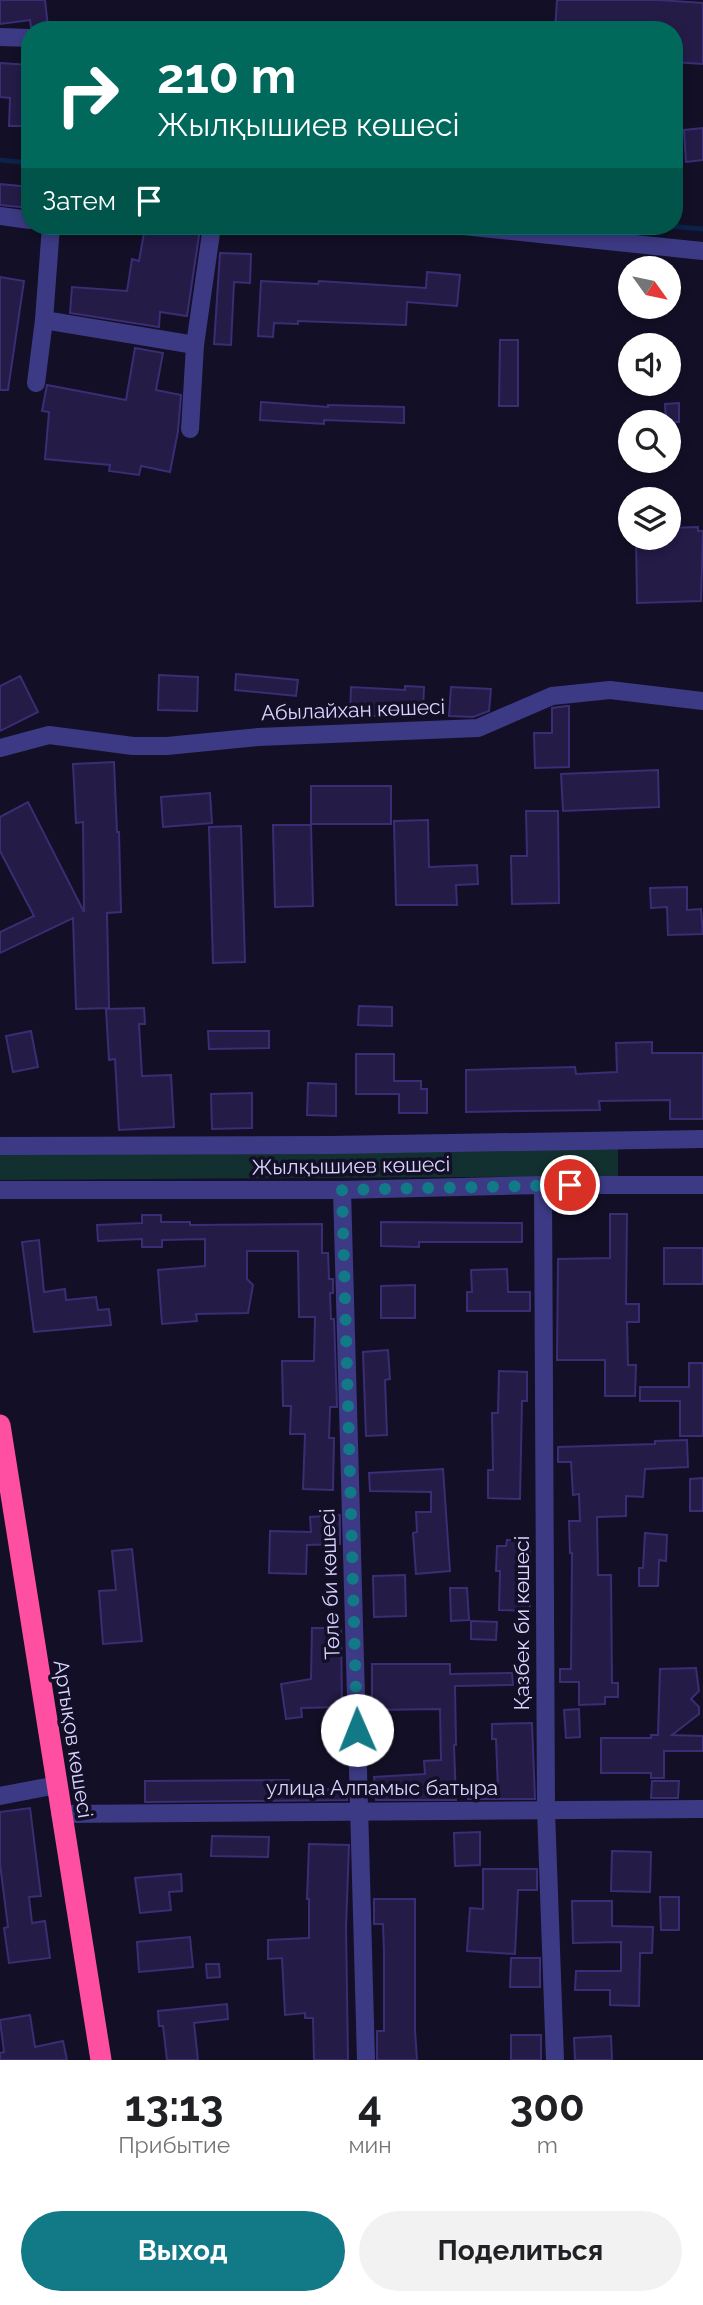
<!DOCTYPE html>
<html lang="ru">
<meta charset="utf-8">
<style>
:root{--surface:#fff;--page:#f2f2f2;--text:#202124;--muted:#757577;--accent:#127987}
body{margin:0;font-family:Raleway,sans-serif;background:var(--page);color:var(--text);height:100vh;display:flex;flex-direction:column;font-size:26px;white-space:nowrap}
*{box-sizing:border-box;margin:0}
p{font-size:23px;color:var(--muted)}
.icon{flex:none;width:38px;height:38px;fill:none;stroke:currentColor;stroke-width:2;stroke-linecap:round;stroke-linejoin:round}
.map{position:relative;height:2060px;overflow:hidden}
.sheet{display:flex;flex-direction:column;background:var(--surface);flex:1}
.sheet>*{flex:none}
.hud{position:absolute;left:21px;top:21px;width:662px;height:214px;border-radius:28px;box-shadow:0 4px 10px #0003;background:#00695c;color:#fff;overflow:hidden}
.needle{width:46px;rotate:123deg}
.buttons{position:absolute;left:618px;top:256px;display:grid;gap:14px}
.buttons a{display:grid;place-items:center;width:63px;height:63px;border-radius:50%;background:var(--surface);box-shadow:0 4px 10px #0003;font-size:35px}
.pin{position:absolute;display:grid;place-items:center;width:60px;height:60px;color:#fff;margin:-30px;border:4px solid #fff;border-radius:50%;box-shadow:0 2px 7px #0007}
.me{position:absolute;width:77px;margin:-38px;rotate:359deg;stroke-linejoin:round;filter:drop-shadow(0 0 5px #0008)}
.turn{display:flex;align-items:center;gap:24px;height:147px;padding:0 21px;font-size:32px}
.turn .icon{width:91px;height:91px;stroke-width:2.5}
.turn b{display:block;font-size:49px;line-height:60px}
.then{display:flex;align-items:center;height:66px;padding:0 21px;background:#0003;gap:14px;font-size:26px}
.eta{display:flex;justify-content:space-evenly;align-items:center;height:119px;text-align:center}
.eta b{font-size:42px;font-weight:700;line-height:49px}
.cta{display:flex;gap:14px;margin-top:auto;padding:14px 21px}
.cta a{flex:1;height:80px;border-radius:42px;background:var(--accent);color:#fff;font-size:28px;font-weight:700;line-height:80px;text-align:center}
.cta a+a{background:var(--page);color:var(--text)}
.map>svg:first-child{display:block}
.grass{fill:#12302f}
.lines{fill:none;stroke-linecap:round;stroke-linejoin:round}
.stream{stroke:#0c2248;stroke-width:5}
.building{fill:#241b47;stroke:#3b2d73;stroke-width:2}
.minor{stroke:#3d3a85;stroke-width:18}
.highway{stroke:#ff4fa3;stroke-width:21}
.route{stroke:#127987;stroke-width:12;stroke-dasharray:0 21.6}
.labels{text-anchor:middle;stroke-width:7;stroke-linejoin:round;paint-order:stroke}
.street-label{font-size:21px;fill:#d9d4ff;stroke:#130f26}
</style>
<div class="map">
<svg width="703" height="2060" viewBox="0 0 703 2060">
<rect width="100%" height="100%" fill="#130f26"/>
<path class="grass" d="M 618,1148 L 618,1176 L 0,1180 L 0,1154 Z"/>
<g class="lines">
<g class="stream">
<path d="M 0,160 L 30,163"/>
<path d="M 668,226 L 703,229"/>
</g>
</g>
<g class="building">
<path d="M 0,0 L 45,0 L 48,27 L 31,27 L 30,20 L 0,24 Z"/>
<path d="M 557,0 L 659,0 L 703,3 L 703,64 L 674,62 L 674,30 L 555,30 Z"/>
<path d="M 0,63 L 30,65 L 28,126 L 9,126 L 10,98 L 0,97 Z"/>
<path d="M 703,128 L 703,160 L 686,162 L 684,130 Z"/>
<path d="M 0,184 L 30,187 L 29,208 L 0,205 Z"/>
<path d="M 183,226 L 200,229 L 187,316 L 160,312 L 159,327 L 70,313 L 72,287 L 127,291 L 132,259 L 139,261 L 145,227 L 182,233 Z"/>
<path d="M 220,253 L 251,254 L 250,283 L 234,282 L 231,345 L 214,344 Z"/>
<path d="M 427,272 L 460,275 L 457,306 L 407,302 L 406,325 L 298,321 L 298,324 L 274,323 L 273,337 L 258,336 L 261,281 L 318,284 L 319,281 L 426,288 Z"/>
<path d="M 0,277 L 24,281 L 8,390 L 0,390 Z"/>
<path d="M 500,340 L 518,340 L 518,406 L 499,406 Z"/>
<path d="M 135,348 L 163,353 L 156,390 L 181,395 L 178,431 L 170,472 L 141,466 L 139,475 L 109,471 L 110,465 L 45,459 L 49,412 L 42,411 L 47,385 L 126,400 Z"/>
<path d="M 261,402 L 328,407 L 328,405 L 404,407 L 404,423 L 324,420 L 324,424 L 260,420 Z"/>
<path d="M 679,403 L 679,422 L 666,422 L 665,404 Z"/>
<path d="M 698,527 L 698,531 L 703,531 L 701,601 L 637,603 L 636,537 L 668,537 L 668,528 Z"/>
<path d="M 236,674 L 298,680 L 296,696 L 235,690 Z"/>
<path d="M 159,675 L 198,677 L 197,711 L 158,710 Z"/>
<path d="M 20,676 L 38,712 L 0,731 L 0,686 Z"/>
<path d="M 405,686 L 424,687 L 423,711 L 400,710 L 400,717 L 350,715 L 351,687 L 405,690 Z"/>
<path d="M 451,687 L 491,689 L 489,711 L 473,717 L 449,716 Z"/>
<path d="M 567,706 L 569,706 L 569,767 L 535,768 L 534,733 L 552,733 L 552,708 Z"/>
<path d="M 114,762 L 117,832 L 119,832 L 121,912 L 107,913 L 109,1008 L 76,1009 L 73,918 L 0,953 L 0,932 L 34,916 L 0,851 L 0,817 L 28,802 L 84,912 L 83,822 L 76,823 L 73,764 Z"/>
<path d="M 658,770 L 659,807 L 563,811 L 561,774 Z"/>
<rect x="311" y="786" width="80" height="38"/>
<path d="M 210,793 L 212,823 L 163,827 L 161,797 Z"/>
<path d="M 526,811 L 558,811 L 559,903 L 512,904 L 511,856 L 527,856 Z"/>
<path d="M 428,820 L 429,867 L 477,865 L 478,884 L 456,885 L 457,905 L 396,905 L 394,821 Z"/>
<path d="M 273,825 L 311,825 L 313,906 L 275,907 Z"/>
<path d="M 241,826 L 245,962 L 213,963 L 209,827 Z"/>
<path d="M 687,887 L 687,910 L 701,909 L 703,934 L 668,935 L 667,907 L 651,908 L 650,888 Z"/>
<path d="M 359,1006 L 392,1007 L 392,1026 L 358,1025 Z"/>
<path d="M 144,1008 L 145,1024 L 139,1024 L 142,1076 L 171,1075 L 174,1127 L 119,1130 L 115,1059 L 109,1060 L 106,1009 Z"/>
<path d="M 31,1031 L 38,1067 L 13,1072 L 6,1036 Z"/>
<path d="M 208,1031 L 269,1031 L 269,1048 L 209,1049 Z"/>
<path d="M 652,1042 L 652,1053 L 703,1053 L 703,1119 L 670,1119 L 670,1100 L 599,1101 L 600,1110 L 466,1112 L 466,1070 L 575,1067 L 576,1074 L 617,1072 L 616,1043 Z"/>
<path d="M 356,1054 L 394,1054 L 394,1081 L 421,1081 L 421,1089 L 427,1089 L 427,1113 L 399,1113 L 399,1094 L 356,1094 Z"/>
<path d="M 308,1083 L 336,1084 L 336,1116 L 307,1115 Z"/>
<path d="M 252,1093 L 252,1128 L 212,1129 L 211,1094 Z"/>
<path d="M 610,1214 L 627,1214 L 626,1304 L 639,1304 L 639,1322 L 627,1322 L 628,1365 L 636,1365 L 635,1396 L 605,1396 L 605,1360 L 557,1360 L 558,1259 L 610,1258 Z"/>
<path d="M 142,1215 L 161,1215 L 161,1222 L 190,1222 L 190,1225 L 322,1224 L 322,1253 L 328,1253 L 329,1279 L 333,1279 L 333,1293 L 330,1293 L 331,1319 L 334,1319 L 337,1407 L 330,1407 L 329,1438 L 334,1438 L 333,1490 L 303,1489 L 305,1434 L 290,1434 L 291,1406 L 283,1406 L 282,1361 L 314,1361 L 315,1317 L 299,1317 L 298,1251 L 247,1251 L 247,1279 L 253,1285 L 248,1313 L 196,1314 L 197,1321 L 162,1324 L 158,1270 L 205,1266 L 205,1239 L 162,1240 L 162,1247 L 142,1247 L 142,1239 L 98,1241 L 97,1225 L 142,1223 Z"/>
<path d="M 381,1222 L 522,1223 L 522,1242 L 419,1242 L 419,1247 L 381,1246 Z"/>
<path d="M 39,1240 L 44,1292 L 65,1289 L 66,1300 L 96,1297 L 98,1310 L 109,1309 L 111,1325 L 34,1332 L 22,1242 Z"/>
<rect x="664" y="1248" width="39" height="36"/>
<path d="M 507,1269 L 508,1292 L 530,1292 L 530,1311 L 467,1311 L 467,1292 L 472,1292 L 471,1270 Z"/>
<path d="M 415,1285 L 415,1318 L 381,1318 L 381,1286 Z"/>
<path d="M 388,1350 L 390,1379 L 385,1380 L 387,1435 L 366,1436 L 363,1352 Z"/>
<path d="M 689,1363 L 703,1363 L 703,1436 L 680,1436 L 680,1401 L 640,1401 L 640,1387 L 689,1387 Z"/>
<path d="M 499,1371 L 527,1372 L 527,1401 L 522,1401 L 520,1499 L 488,1498 L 488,1470 L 493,1470 L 492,1413 L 498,1413 Z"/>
<path d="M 687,1440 L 688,1467 L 645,1469 L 643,1497 L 626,1496 L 626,1516 L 597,1517 L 598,1575 L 611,1575 L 612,1683 L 618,1683 L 618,1697 L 605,1697 L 605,1704 L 579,1705 L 579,1682 L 560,1682 L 560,1669 L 571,1669 L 572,1553 L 570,1553 L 569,1521 L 580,1521 L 579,1494 L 573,1495 L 571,1462 L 558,1462 L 558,1447 L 655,1444 L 655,1441 Z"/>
<path d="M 443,1469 L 450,1571 L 416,1574 L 413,1533 L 417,1532 L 416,1512 L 431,1512 L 431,1492 L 370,1491 L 369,1473 Z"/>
<path d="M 703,1478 L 703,1511 L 690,1511 L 690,1479 Z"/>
<path d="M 340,1515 L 340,1544 L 307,1545 L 306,1574 L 269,1573 L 270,1531 L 311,1532 L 310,1517 Z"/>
<path d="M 645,1533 L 667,1535 L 666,1561 L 659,1560 L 658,1586 L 639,1586 L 639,1568 L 643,1568 Z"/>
<path d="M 507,1540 L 521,1540 L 521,1546 L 530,1547 L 530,1611 L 499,1610 L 500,1571 L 496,1571 L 497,1546 L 506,1546 Z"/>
<path d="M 132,1549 L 142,1641 L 103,1644 L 99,1591 L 116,1590 L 112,1551 Z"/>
<path d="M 405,1575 L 406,1616 L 374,1617 L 373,1576 Z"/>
<path d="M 450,1588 L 467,1588 L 469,1620 L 451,1621 Z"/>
<path d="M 471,1621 L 497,1622 L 496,1640 L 471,1639 Z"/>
<path d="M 312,1628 L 341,1628 L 342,1707 L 301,1708 L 302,1717 L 286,1719 L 281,1684 L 311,1679 Z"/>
<path d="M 372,1664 L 450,1664 L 450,1674 L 512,1673 L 513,1685 L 455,1686 L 456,1745 L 454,1745 L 456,1800 L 376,1800 L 374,1777 L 425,1774 L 424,1761 L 441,1760 L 440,1709 L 372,1710 Z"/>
<path d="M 696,1668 L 699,1691 L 691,1699 L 699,1707 L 699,1714 L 672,1735 L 703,1736 L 703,1751 L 664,1751 L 664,1778 L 651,1778 L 651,1773 L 601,1773 L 601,1738 L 651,1738 L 651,1735 L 658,1735 L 660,1669 Z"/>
<path d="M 579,1709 L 580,1737 L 566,1738 L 564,1710 Z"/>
<path d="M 532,1723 L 535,1799 L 468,1799 L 468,1791 L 498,1789 L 496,1739 L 492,1739 L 492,1724 Z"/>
<path d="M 289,1780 L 290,1790 L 347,1789 L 347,1800 L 145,1802 L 145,1781 Z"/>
<path d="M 652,1781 L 679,1781 L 678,1798 L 651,1798 Z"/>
<path d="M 30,1808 L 41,1896 L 29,1897 L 32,1923 L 45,1921 L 50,1958 L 9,1963 L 4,1928 L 8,1927 L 0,1864 L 0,1812 Z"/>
<path d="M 480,1832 L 480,1865 L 455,1866 L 454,1833 Z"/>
<path d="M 212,1836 L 269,1837 L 268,1857 L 211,1856 Z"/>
<path d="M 309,1844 L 349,1845 L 346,1927 L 348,2060 L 314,2060 L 313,2018 L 305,2018 L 305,2013 L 285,2015 L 282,1958 L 268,1959 L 268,1940 L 309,1938 L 309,1899 L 307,1899 Z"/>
<path d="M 612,1851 L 651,1852 L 650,1892 L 611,1891 Z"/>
<path d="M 483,1869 L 537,1869 L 537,1890 L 518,1890 L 515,1954 L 467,1951 L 470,1908 L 483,1909 Z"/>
<path d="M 181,1874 L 182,1891 L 169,1892 L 171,1910 L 140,1913 L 135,1878 Z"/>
<path d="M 660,1897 L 679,1897 L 679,1930 L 661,1930 Z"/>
<path d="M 374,1899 L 415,1899 L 415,2030 L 417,2060 L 377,2060 L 377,2031 L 384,2031 L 384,1952 L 383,1924 L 374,1924 Z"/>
<path d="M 572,1901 L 612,1901 L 612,1926 L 653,1927 L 652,1953 L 640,1953 L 639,2006 L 610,2005 L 610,1990 L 575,1990 L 576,1971 L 621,1971 L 621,1942 L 573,1943 Z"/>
<path d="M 190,1937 L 193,1967 L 139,1972 L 137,1942 Z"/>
<path d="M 511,1958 L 540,1958 L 540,1987 L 510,1987 Z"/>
<path d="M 206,1964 L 219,1964 L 220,1977 L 207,1978 Z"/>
<path d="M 227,2004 L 228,2019 L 194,2023 L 198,2060 L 167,2060 L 163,2026 L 159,2026 L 158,2011 Z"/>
<path d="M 30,2015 L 35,2047 L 63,2041 L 67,2060 L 0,2060 L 0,2053 L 4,2052 L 0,2020 Z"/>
<rect x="511" y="2035" width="30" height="25"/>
<path d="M 611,2036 L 612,2060 L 575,2060 L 574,2038 Z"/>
</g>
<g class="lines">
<g class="minor">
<path d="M 0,37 L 30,38"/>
<path d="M 0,216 L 30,220"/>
<path d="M 463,226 L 703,251"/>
<path d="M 44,320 L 195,345"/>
<path d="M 36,383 L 44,320 L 51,226"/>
<path d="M 190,429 L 195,345 L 212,226"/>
<path d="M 0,748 L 49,735 L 133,746 L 167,746 L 258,737 L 478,728 L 552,696 L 610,690 L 703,701"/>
<path d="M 0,1146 L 330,1145 L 703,1139"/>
<path d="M 543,1185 L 546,1810 L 555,2060"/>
<path d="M 0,1190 L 342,1190 L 543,1185 L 703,1185"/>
<path d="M 342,1190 L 366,2060"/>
<path d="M 0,1796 L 57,1785"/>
<path d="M 60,1814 L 703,1809"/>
</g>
<path class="highway" d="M 0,1425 L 101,2060"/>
</g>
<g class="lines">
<path class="route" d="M 357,1730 L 342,1190 L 570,1185"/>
</g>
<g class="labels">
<g class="street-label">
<text transform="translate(353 710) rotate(-2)" y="7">Абылайхан көшесі</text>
<text transform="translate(351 1166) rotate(-1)" y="7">Жылқышиев көшесі</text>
<text transform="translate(330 1584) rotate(-92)" y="7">Төле би көшесі</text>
<text transform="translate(522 1623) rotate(-90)" y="7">Қазбек би көшесі</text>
<text transform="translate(73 1739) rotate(81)" y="7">Артықов көшесі</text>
<text x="382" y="1795">улица Алпамыс батыра</text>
</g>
</g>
</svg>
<div class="buttons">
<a><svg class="needle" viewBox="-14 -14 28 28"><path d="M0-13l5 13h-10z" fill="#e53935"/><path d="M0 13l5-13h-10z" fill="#757577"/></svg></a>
<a><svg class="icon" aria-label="sound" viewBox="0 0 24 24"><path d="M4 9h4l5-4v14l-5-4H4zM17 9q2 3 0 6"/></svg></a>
<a><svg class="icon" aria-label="search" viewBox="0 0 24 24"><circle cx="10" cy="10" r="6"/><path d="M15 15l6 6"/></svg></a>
<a><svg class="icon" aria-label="layers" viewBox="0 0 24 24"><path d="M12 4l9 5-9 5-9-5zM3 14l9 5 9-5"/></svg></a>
</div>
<div class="pin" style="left:570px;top:1185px;background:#d93025"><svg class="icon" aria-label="arrive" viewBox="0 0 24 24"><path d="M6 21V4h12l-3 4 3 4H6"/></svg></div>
<svg class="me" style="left:357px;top:1730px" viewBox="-20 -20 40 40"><circle r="19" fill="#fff"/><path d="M0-13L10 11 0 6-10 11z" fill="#127987"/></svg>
<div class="hud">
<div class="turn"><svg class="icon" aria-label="right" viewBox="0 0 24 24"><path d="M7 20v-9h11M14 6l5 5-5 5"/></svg><div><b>210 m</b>Жылқышиев көшесі</div></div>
<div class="then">Затем<svg class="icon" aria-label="arrive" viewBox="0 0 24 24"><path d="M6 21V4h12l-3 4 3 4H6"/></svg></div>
</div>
</div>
<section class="sheet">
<div class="eta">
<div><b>13:13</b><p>Прибытие</p></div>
<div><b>4</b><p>мин</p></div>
<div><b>300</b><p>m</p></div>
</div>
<div class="cta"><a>Выход</a><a>Поделиться</a></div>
</section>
